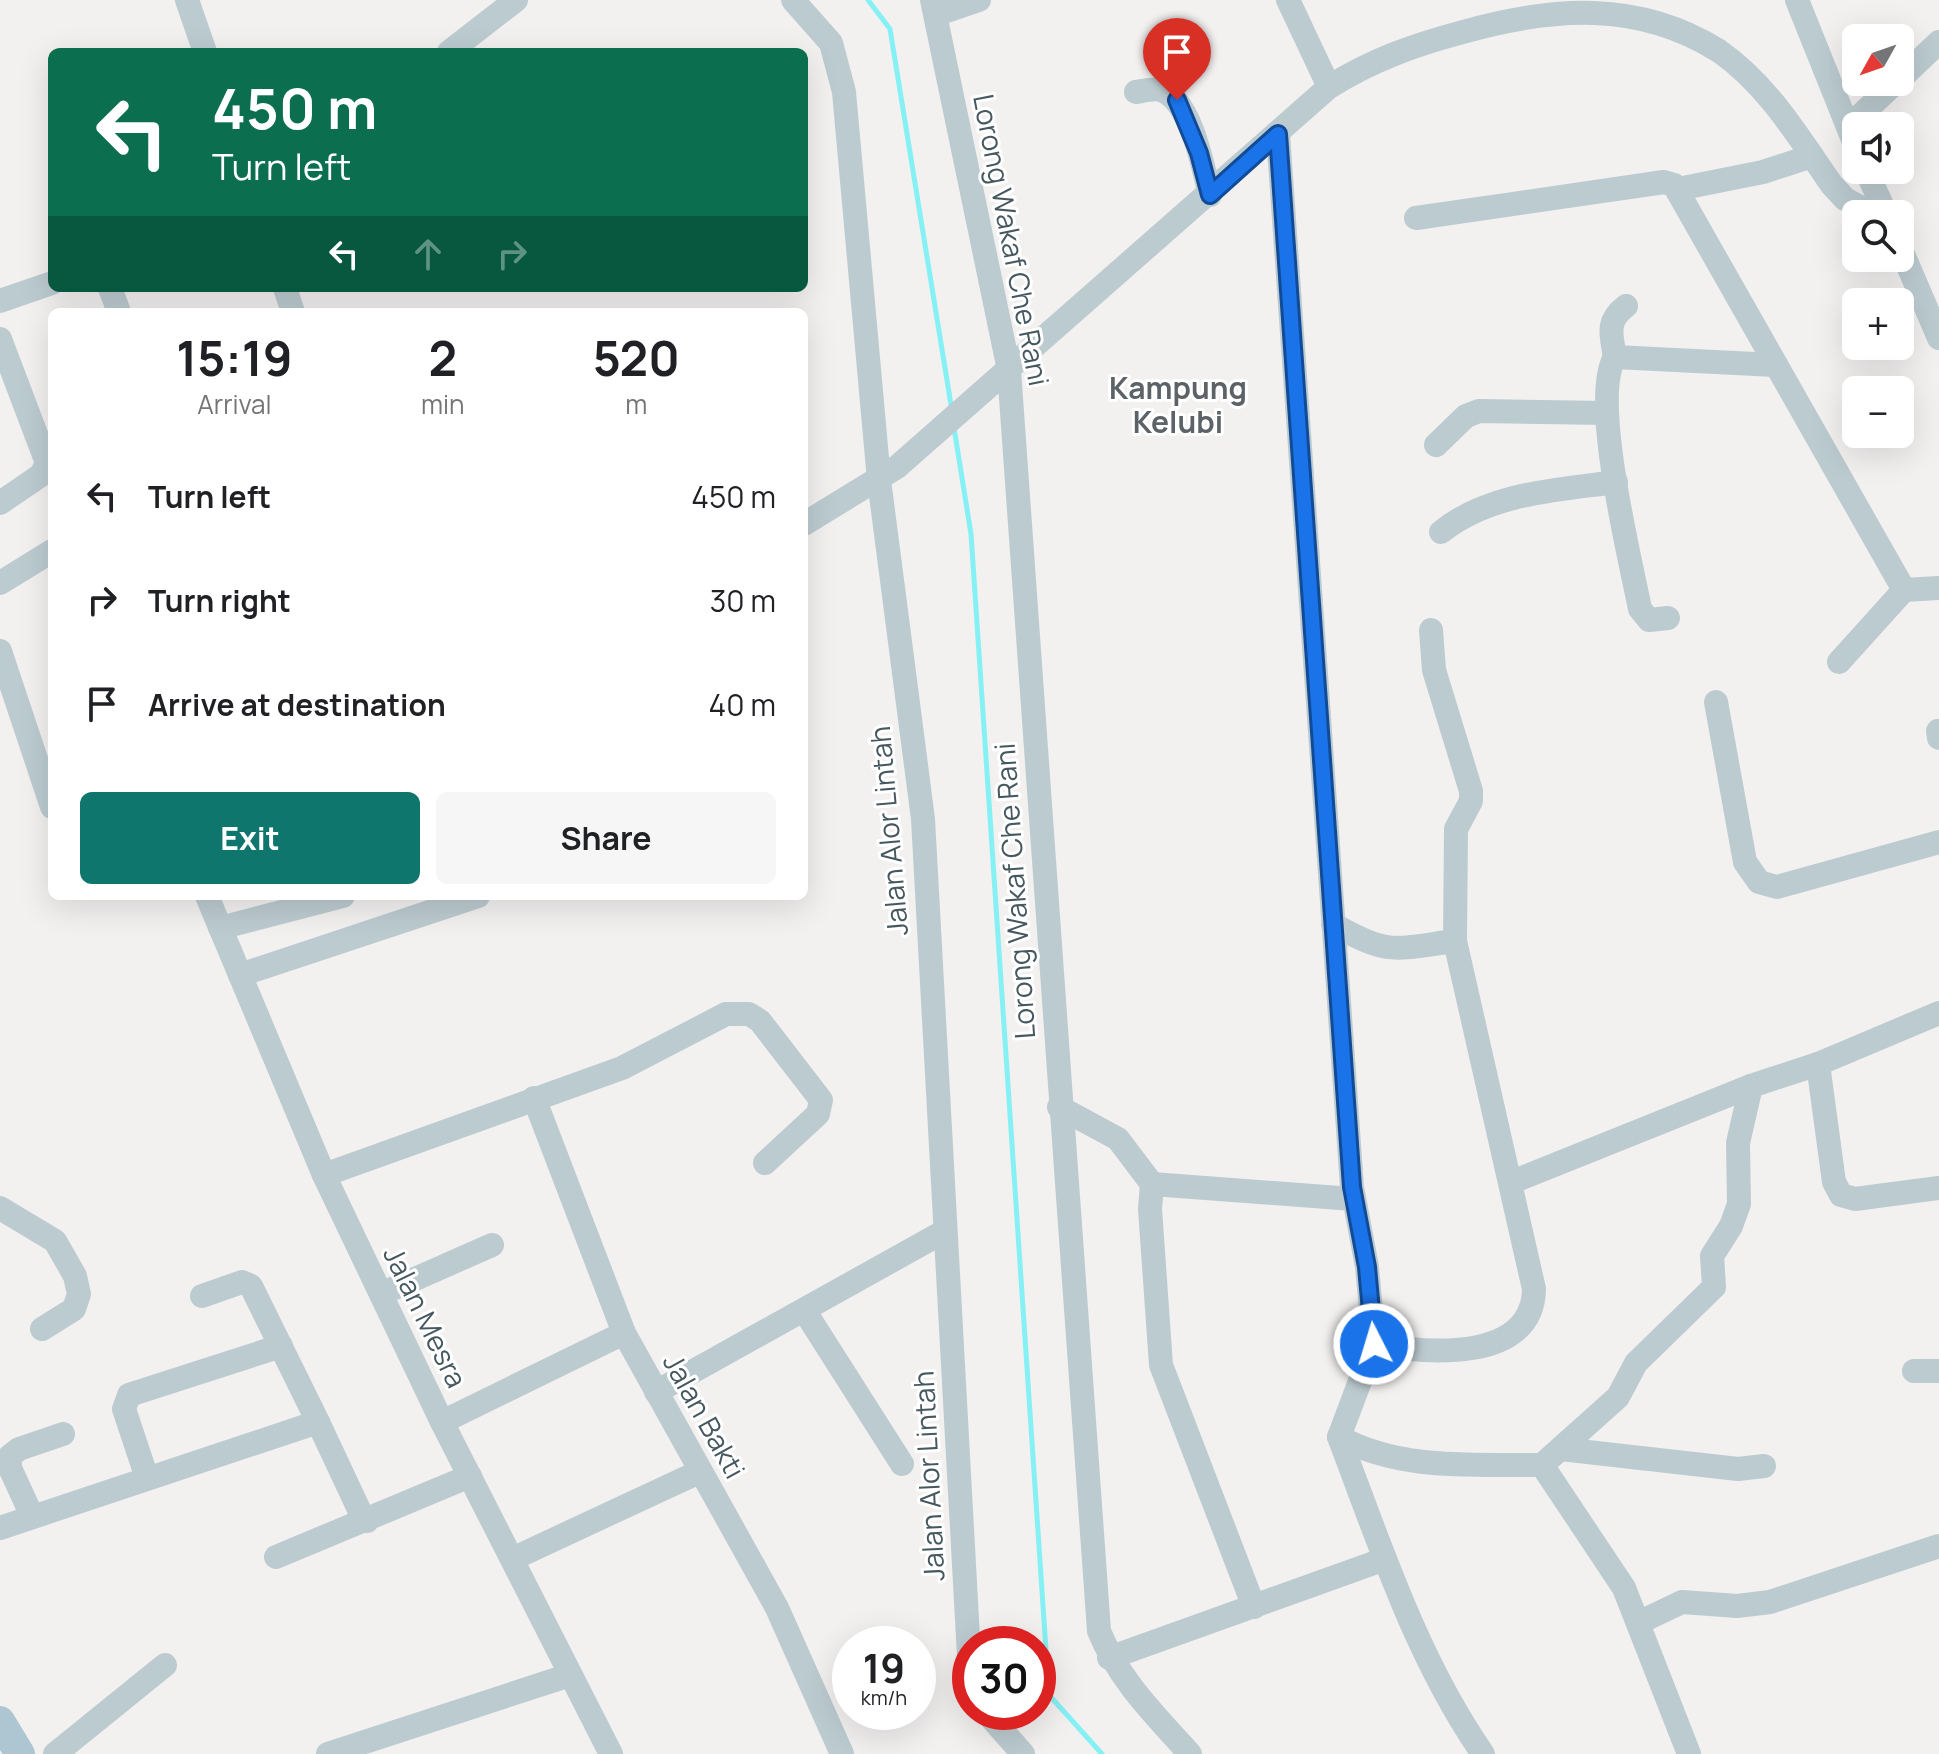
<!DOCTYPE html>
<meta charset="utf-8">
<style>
:root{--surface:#fff;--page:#f6f6f6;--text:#202124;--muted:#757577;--accent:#0f766e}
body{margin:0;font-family:Manrope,sans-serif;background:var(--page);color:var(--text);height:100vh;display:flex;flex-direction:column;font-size:30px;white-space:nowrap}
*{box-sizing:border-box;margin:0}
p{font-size:26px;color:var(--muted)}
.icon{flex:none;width:44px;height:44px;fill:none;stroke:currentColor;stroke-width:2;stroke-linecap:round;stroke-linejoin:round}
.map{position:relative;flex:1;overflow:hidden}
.sheet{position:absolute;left:48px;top:308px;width:760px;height:592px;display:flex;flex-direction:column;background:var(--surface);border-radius:12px;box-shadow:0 8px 32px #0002}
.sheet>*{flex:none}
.hud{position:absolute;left:48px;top:48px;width:760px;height:244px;border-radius:12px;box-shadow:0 8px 32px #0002;background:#0b6e4f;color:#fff;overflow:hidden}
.needle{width:52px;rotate:230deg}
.buttons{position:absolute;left:1842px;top:24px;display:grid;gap:16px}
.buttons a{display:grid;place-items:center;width:72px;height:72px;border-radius:12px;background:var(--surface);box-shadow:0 8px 32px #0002;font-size:40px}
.speed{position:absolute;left:832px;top:1626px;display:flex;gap:16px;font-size:40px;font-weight:700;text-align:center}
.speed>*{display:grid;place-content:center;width:104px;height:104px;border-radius:50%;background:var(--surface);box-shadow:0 8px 32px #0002;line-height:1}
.speed small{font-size:20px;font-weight:400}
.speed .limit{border:12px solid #d22;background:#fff;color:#111}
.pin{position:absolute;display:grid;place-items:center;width:68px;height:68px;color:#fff;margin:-82px -34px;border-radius:50% 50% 50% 0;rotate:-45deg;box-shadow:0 0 8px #0007}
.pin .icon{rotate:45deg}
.me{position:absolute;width:88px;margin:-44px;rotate:355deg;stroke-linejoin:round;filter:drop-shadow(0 0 6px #0008)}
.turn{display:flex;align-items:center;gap:28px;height:168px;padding:0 32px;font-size:36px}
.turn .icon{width:104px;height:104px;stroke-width:2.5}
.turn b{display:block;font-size:56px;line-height:68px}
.lanes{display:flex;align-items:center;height:76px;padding:0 32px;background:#0003;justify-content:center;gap:40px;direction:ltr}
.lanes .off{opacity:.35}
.eta{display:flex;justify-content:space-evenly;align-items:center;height:136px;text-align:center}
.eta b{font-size:48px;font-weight:700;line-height:56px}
.cta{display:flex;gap:16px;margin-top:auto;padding:16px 32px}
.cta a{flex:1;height:92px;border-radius:12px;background:var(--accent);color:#fff;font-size:32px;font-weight:700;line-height:92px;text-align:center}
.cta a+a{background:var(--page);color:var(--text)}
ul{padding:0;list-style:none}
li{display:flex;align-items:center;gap:24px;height:104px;padding:0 32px}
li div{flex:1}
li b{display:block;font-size:30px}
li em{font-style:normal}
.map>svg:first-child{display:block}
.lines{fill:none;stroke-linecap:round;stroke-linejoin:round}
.stream{stroke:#85f1f4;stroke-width:5}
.minor{stroke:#bccbd0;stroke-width:24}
.major{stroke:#adc6d1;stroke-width:30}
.route-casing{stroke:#114b97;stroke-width:20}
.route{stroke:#1a73e8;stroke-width:14}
.labels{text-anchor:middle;stroke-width:6;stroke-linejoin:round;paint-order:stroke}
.street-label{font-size:28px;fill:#46585f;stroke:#fff}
.neighbourhood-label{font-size:30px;font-weight:bold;fill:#5c6266;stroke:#fff}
</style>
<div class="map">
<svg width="1939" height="1754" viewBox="0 0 1939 1754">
<rect width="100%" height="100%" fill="#f3f0f0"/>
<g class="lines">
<g class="stream">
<path d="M 868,0 L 890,29 L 952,411"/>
<path d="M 954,428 L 971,534 L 1049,1695 L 1102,1754"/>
</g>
<g class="minor">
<path d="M 187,0 L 205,52"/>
<path d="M 793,0 L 831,43 L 844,92 L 879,480 L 923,819 L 970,1674"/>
<path d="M 932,0 L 1009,370 L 1099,1631 C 1119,1680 1155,1715 1190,1754"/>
<path d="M 1288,0 L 1329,87"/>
<path d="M 1797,0 L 1856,147"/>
<path d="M 938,14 L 979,0"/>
<path d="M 449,52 L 516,0"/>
<path d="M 1900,79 L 1939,42"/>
<path d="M 1136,92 C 1143,91 1154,88 1161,90 C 1191,100 1203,167 1210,195"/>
<path d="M 1848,127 L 1896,82"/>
<path d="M 1278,134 L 1352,1187 L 1367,1267 L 1374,1344 L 1339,1437 C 1380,1545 1417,1659 1483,1754"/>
<path d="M 1866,170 L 1886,214"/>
<path d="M 1678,189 L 1763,172 L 1812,156"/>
<path d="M 1416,218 L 1664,182 L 1674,185 L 1904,590 L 1939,588"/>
<path d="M 1900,247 L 1939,338"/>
<path d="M 110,288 L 119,312"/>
<path d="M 285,288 L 293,312"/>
<path d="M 0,301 L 52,283"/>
<path d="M 0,339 L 47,463 L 41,475 L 0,503"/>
<path d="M 1615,357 C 1611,334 1606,321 1626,306"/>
<path d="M 1436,445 L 1466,416 L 1479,411 L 1607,413"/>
<path d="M 804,524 L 897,467 L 1329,87 C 1372,60 1414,45 1463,32 C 1552,7 1638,0 1719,51 C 1768,85 1799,138 1832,185 L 1845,199 L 1873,214"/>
<path d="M 1441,532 C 1489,493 1557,490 1616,482"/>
<path d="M 0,583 L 52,551"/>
<path d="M 1668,618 L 1649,620 L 1640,609 C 1630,557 1590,398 1615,357 L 1775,365"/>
<path d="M 0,651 L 52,807"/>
<path d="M 1839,662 L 1904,590"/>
<path d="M 1716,702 L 1745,862 L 1759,882 L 1777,887 L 1939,842"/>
<path d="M 1938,731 L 1939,738"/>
<path d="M 207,896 L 324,1175 L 442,1422 L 611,1754"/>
<path d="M 1333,924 C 1388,956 1394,949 1455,941"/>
<path d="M 220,928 L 343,896"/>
<path d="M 240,975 L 478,896"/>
<path d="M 1818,1064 L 1939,1013"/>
<path d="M 534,1098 L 624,1333 L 777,1608 L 842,1754"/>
<path d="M 1059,1107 L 1118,1139 L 1152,1184"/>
<path d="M 324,1175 L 622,1068 L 726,1014 L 749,1014 L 760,1021 L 821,1100 L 818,1114 L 765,1163"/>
<path d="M 1512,1182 L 1751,1086"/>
<path d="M 0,1208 L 55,1241 L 75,1276 L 79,1294 L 74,1309 L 42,1329"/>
<path d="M 381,1294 L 492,1245"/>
<path d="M 202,1296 L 242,1282 L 251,1286 L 318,1422"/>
<path d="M 804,1310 L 902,1464"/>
<path d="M 1374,1344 C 1424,1353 1533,1364 1534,1289 L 1455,941 L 1456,829 L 1471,801 L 1471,791 L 1434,670 L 1431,630"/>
<path d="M 1914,1371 L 1939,1371"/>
<path d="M 656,1392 L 945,1231"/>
<path d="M 442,1422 L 624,1333"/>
<path d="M 1339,1437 C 1401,1471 1474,1464 1542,1465 L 1624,1588 L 1689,1754"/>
<path d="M 1561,1449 L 1738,1469 L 1764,1466"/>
<path d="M 1542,1465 L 1618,1397 L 1636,1363 L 1714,1287 L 1712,1256 L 1731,1226 L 1739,1204 L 1738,1143 L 1751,1086 L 1818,1064 L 1834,1182 L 1841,1195 L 1855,1199 L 1939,1188"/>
<path d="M 147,1478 L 124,1409 L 129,1395 L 281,1346"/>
<path d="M 32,1516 L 10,1468 L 10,1456 L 19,1449 L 63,1434"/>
<path d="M 0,1528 L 318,1422 L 362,1516 L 367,1521"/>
<path d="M 276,1557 L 470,1476"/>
<path d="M 512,1559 L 699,1472"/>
<path d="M 1254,1607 L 1161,1365 L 1150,1209 L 1152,1184 L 1353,1199"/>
<path d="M 1638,1623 L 1682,1602 L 1737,1606 L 1770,1602 L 1939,1546"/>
<path d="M 1109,1658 L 1385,1559"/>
<path d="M 986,1712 L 1023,1754"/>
<path d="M 55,1754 L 165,1665"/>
<path d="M 328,1754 L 570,1675"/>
</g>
<path class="major" d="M 0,1721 L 20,1754"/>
</g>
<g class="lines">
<g class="route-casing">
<path id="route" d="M 1177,100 L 1199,153 L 1210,195 L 1278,134 L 1352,1187 L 1367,1267 L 1374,1344"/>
</g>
<use href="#route" class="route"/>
</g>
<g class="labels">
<g class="street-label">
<text transform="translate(1011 240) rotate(79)" y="10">Lorong Wakaf Che Rani</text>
<text transform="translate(889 831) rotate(-95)" y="10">Jalan Alor Lintah</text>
<text transform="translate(1015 891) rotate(-94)" y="10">Lorong Wakaf Che Rani</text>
<text transform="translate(425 1317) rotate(64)" y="10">Jalan Mesra</text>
<text transform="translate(704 1416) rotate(61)" y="10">Jalan Bakti</text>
<text transform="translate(929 1476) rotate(-93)" y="10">Jalan Alor Lintah</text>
</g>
<g class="neighbourhood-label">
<text x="1178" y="399">Kampung<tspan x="1178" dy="34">Kelubi</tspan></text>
</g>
</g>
</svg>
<div class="buttons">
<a><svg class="needle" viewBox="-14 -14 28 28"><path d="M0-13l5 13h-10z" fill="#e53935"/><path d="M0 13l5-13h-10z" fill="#757577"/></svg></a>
<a><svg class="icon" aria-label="sound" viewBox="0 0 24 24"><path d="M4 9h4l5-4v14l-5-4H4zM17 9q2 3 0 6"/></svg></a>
<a><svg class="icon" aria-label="search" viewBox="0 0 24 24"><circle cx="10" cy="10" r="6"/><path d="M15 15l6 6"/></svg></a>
<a>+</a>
<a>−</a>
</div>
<div class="speed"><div>19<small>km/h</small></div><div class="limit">30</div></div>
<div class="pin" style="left:1177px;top:100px;background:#d93025"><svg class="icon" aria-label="arrive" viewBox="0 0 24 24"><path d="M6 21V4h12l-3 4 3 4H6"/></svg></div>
<svg class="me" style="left:1374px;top:1344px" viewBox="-20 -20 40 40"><circle r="17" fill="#1a73e8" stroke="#fff" stroke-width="3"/><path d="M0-11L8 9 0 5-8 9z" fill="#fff"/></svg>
<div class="hud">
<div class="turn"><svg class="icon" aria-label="left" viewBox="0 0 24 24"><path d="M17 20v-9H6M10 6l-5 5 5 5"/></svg><div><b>450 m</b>Turn left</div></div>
<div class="lanes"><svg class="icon" aria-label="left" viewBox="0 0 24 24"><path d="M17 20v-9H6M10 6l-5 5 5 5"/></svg><svg class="icon off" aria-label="ahead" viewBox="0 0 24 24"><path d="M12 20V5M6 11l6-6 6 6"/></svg><svg class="icon off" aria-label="right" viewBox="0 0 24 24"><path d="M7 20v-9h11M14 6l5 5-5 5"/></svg></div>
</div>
<section class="sheet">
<div class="eta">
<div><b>15:19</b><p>Arrival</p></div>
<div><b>2</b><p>min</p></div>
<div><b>520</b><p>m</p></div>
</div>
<ul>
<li><svg class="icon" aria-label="left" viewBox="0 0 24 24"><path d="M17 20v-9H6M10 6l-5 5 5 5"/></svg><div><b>Turn left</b></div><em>450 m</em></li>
<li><svg class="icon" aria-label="right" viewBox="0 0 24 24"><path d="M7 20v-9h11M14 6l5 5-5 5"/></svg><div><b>Turn right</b></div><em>30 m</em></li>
<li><svg class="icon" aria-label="arrive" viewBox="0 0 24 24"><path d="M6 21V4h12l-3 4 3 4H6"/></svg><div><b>Arrive at destination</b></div><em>40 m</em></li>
</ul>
<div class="cta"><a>Exit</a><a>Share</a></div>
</section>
</div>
